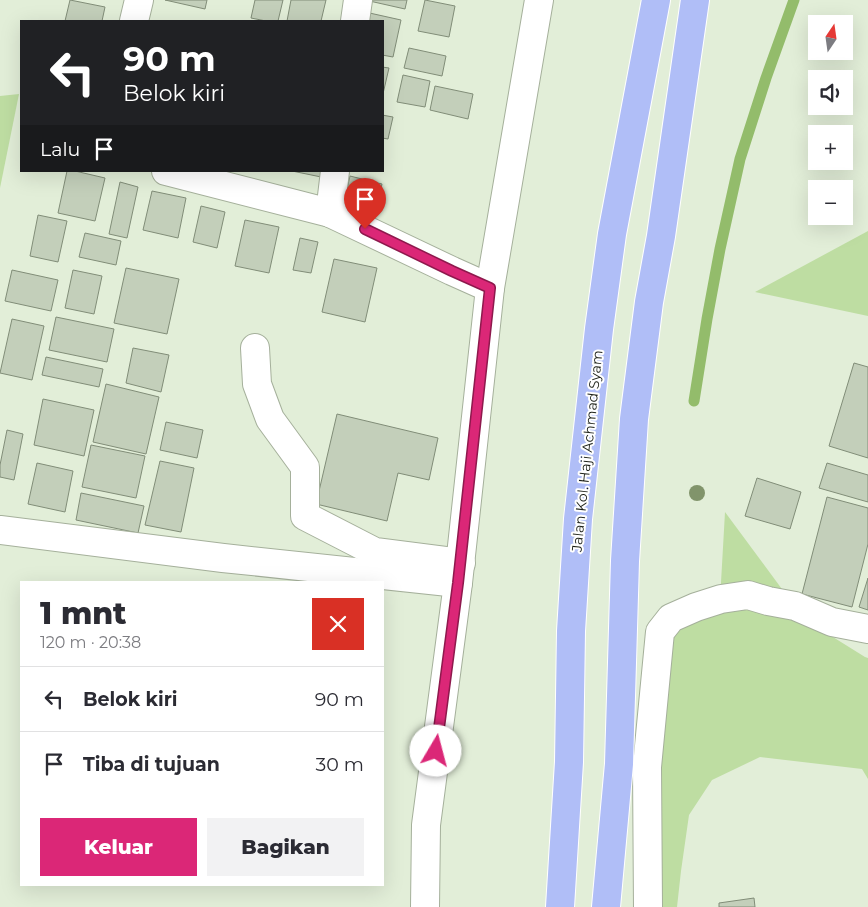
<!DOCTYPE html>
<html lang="id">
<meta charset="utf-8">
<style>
:root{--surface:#fff;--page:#f2f2f3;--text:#2b2b33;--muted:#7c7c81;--line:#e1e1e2;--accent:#db2777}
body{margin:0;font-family:Montserrat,sans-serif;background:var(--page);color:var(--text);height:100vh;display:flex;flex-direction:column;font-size:19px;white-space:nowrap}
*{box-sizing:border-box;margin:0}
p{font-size:16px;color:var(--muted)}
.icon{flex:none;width:28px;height:28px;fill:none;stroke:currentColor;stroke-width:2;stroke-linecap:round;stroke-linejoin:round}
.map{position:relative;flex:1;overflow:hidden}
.details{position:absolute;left:20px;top:581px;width:364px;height:305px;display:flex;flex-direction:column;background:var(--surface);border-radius:0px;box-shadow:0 5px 20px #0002}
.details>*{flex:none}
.hud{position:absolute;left:20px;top:20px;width:364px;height:152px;border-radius:0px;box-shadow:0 5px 20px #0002;background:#202124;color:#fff;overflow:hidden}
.needle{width:32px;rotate:13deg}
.buttons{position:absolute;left:808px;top:15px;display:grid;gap:10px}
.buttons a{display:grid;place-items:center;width:45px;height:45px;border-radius:0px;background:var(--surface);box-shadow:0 5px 20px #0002;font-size:25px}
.pin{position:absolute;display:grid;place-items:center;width:42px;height:42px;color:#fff;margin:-51px -21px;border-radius:50% 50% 50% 0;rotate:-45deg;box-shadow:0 0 5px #0007}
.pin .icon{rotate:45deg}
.me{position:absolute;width:55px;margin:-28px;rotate:8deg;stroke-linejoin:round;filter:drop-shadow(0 0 4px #0008)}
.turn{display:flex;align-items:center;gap:18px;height:105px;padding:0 20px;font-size:22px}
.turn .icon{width:65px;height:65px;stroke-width:2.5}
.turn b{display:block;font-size:35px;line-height:42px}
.then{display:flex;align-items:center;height:48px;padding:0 20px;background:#0003;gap:10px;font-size:19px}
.round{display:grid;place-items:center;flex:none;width:52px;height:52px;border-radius:0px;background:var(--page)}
.head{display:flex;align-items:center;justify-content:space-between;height:85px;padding:0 20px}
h1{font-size:30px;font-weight:800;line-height:38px}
.action{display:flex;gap:10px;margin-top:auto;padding:10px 20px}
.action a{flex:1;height:58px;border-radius:0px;background:var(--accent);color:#fff;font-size:20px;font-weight:800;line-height:58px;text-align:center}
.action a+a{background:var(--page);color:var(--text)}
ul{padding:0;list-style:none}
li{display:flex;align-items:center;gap:15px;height:65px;padding:0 20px;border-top:1px solid var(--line)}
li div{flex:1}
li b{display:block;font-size:19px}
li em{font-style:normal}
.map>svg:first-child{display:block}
.green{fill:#bedda2}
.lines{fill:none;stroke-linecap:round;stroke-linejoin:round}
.stream{stroke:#93bc6b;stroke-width:11}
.building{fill:#c3cfba;stroke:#818d78}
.minor-casing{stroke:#a5b09b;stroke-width:30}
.major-casing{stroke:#fff;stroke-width:30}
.minor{stroke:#fff;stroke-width:28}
.major{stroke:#b0bef7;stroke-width:28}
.tree{fill:#81946b}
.route-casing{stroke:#8e194d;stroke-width:12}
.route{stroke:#db2777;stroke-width:9}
.labels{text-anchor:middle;stroke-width:4;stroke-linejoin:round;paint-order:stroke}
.street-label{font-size:14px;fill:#1b1f17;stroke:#fff}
</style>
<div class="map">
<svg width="868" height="907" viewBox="0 0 868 907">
<rect width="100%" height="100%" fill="#e2eed8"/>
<g class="green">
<path d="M 19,94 L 0,188 L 0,96 Z"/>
<path d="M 868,231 L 868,316 L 755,292 Z"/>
<path d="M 725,512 L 804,619 L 865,657 L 868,658 L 868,779 L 862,769 L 760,757 L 712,780 L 689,815 L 681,871 L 677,907 L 648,907 L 660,632 L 720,600 Z"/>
</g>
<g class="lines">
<path class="stream" d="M 694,401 L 707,319 L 720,249 L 740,159 L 766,78 L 794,0"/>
</g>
<g class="building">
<path d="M 70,0 L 105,7 L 102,21 L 65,21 Z"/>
<path d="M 165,0 L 207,0 L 205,9 Z"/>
<path d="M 255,0 L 283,0 L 278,21 L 266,21 L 251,18 Z"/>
<path d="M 291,0 L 326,0 L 321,21 L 287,21 Z"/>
<path d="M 365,0 L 407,0 L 405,9 Z"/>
<path d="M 425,0 L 455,6 L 449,37 L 418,31 Z"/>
<path d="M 365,12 L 401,20 L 393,57 L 382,55 L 382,21 L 363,21 Z"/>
<path d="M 409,48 L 446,56 L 442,76 L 404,68 Z"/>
<path d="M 382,67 L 389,68 L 382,98 Z"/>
<path d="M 403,75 L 430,81 L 425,107 L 397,102 Z"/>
<path d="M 435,86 L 473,94 L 468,119 L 430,110 Z"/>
<path d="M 382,115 L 393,117 L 388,139 L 382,138 Z"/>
<path d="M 67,171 L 75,171 L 105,178 L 95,221 L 58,213 Z"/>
<path d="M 292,171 L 327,171 L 326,178 Z"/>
<path d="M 350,176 L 382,184 L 377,204 L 345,198 Z"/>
<path d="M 120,182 L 138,187 L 127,238 L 109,234 Z"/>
<path d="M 152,191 L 186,198 L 178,238 L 143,230 Z"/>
<path d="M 201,206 L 225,212 L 217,248 L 193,242 Z"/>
<path d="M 38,215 L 67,221 L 58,262 L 30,256 Z"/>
<path d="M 245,220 L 279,227 L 269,273 L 235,266 Z"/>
<path d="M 85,233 L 121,241 L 116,265 L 79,257 Z"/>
<path d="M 300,238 L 318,242 L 311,273 L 293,270 Z"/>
<path d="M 334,259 L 377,268 L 365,322 L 322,312 Z"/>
<path d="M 126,268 L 179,279 L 167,334 L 114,323 Z"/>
<path d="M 12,270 L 58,280 L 51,311 L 5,301 Z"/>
<path d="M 73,270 L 102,276 L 94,314 L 65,308 Z"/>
<path d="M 56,317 L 114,329 L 107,362 L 49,350 Z"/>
<path d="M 12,319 L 44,326 L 32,380 L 0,373 Z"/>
<path d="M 133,348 L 169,355 L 161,392 L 126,383 Z"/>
<path d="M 46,357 L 103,369 L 99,387 L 42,375 Z"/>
<path d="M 854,363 L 868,367 L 868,458 L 829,446 Z"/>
<path d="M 106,384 L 159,397 L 146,454 L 93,442 Z"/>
<path d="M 43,399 L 94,410 L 84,456 L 34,445 Z"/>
<path d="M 337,414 L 438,438 L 429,480 L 398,473 L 387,521 L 316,504 Z"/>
<path d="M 166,422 L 203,430 L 197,458 L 160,450 Z"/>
<path d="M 7,430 L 23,434 L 14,480 L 0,477 L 0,465 Z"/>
<path d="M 91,445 L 145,456 L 136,498 L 82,487 Z"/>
<path d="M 160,461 L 194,468 L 181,532 L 145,525 Z"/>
<path d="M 37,463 L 73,471 L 65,512 L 28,504 Z"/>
<path d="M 827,463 L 868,475 L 868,502 L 819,488 Z"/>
<path d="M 757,478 L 801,492 L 790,529 L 745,516 Z"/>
<path d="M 81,493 L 144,506 L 138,533 L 76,520 Z"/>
<path d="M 827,497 L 868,508 L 868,544 L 852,607 L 802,594 Z"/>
<path d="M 868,578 L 868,610 L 859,607 Z"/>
<path d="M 754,898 L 755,907 L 719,907 L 719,903 Z"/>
</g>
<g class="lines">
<g class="minor-casing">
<g id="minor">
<path d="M 134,21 L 139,0"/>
<path d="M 355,21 L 358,0"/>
<path d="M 166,171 L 330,213 L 452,271 L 490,288"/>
<path d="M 330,213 L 335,171"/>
<path d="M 255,348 L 257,384 L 270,419 L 305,467 L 305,516 L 375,552 L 461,563"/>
<path d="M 0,530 L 223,558 L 458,583"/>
<path d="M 425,907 L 426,825 L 458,583 L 490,288 L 539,0"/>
<path d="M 648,907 L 647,767 L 660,632 L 671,618 L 696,607 L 721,599 L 748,595 L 768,601 L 795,606 L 832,622 L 868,629"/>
</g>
</g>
<g class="major-casing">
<g id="major">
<path d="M 560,907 L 569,762 L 571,631 L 578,519 L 599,329 L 612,234 L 656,0"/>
<path d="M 606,907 L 619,764 L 625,561 L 634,419 L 649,302 L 661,236 L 695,0"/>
</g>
</g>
<use href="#minor" class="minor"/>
<use href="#major" class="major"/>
</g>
<circle class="tree" cx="697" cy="493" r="8"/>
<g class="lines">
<g class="route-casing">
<path id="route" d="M 365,229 L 452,271 L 490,288 L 458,583 L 436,751"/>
</g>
<use href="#route" class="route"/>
</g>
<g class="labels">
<g class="street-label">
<text transform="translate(587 451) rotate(-84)" y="5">Jalan Kol. Haji Achmad Syam</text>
</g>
</g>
</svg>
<div class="buttons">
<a><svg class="needle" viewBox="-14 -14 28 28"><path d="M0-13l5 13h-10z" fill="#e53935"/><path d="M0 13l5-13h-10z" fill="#7c7c81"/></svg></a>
<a><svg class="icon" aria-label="sound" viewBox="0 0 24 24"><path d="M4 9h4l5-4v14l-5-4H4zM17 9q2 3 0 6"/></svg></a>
<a>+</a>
<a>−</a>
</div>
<div class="pin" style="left:365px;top:229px;background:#d93025"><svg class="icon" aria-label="arrive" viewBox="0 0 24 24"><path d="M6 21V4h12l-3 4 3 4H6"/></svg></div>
<svg class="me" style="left:436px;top:751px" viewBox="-20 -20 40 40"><circle r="19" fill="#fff"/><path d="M0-13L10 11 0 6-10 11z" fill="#db2777"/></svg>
<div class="hud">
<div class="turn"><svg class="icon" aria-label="left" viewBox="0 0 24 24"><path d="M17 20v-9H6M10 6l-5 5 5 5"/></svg><div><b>90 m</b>Belok kiri</div></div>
<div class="then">Lalu<svg class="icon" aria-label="arrive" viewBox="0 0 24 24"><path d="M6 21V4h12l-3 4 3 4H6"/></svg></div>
</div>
<section class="details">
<div class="head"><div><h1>1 mnt</h1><p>120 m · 20:38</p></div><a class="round" style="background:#d93025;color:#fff"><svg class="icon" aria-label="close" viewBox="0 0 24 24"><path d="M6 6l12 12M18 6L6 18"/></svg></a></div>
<ul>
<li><svg class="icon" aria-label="left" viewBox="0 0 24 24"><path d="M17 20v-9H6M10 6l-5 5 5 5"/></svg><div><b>Belok kiri</b></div><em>90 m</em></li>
<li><svg class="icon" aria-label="arrive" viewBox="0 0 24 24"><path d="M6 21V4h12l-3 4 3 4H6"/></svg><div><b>Tiba di tujuan</b></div><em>30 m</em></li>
</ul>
<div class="action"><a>Keluar</a><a>Bagikan</a></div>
</section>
</div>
